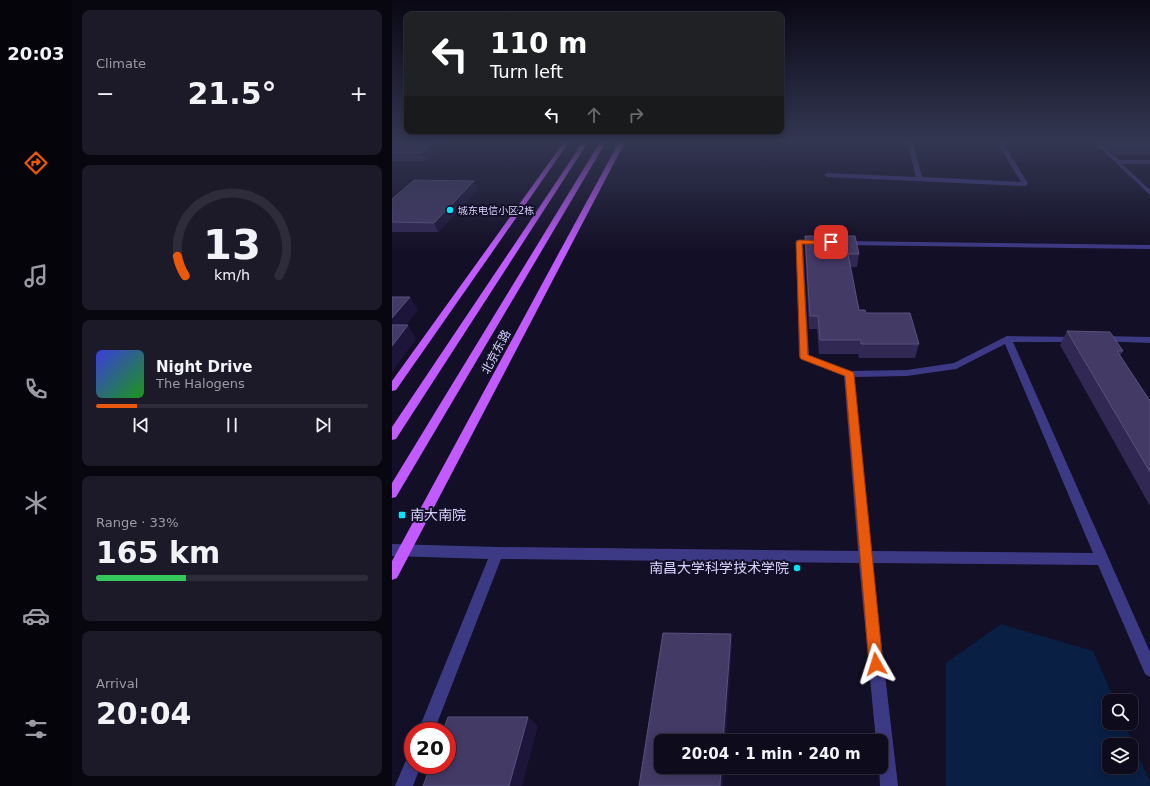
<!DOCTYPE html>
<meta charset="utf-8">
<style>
body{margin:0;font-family:"DejaVu Sans","Noto Sans SC",sans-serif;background:#1c1929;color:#f1f3f6;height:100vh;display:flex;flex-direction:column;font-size:15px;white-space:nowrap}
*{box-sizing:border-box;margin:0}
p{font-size:13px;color:#9b9ba3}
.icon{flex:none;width:22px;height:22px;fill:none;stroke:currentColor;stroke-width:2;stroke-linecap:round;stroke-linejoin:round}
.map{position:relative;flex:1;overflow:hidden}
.side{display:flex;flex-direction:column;gap:10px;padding:10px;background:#08060f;width:320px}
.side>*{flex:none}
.banner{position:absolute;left:12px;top:12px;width:380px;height:122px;border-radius:8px;box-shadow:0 2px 10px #0003,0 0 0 1px #2e2b3b;background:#202124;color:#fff;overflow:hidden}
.controls{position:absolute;left:710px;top:694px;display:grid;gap:8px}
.controls a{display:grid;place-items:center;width:36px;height:36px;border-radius:8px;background:#0e0b1c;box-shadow:0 2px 10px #0003,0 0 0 1px #2e2b3b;font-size:20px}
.speed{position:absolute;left:12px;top:722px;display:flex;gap:8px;font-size:20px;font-weight:700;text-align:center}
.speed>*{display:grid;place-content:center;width:52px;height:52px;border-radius:50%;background:#0e0b1c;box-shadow:0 2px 10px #0003,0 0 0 1px #2e2b3b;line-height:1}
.speed .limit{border:6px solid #d22;background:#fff;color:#111}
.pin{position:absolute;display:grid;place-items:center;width:34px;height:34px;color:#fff;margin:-17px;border-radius:8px;box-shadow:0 2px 6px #0006}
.me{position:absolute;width:44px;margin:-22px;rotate:354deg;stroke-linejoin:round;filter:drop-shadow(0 0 3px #0008)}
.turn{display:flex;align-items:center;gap:14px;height:84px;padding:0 20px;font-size:18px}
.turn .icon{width:52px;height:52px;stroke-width:2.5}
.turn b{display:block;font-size:28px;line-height:34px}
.lanes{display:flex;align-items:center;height:38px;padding:0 20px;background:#0003;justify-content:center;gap:20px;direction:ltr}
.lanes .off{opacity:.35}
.big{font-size:30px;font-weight:800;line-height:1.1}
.side .card{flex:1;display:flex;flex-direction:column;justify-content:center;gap:6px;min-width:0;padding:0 14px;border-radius:8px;background:#1c1929}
.side .dial{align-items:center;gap:0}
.dial svg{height:104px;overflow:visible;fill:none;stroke:#2e2b3b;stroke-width:7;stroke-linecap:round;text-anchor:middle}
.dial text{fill:#f1f3f6;stroke:none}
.song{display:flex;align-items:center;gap:12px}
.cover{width:48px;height:48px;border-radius:6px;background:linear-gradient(135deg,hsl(240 70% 55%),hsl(120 70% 35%))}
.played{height:4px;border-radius:2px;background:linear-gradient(90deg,#ea580c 15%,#2e2b3b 15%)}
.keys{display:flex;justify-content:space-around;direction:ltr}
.heat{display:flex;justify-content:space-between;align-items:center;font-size:22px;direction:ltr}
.charge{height:6px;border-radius:3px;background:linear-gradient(90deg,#34c759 33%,#2e2b3b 0)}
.trip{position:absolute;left:262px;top:734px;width:234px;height:40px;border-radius:8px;background:#0e0b1c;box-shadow:0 2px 10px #0003,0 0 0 1px #2e2b3b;font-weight:800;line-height:40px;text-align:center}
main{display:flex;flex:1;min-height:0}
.dock{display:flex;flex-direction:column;width:72px;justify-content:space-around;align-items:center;background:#06040b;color:#9b9ba3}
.dock .icon{width:28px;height:28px}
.dock .current{color:#ea580c}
.dock b{font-size:18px;color:#f1f3f6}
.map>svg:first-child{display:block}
.water{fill:#0a1f44;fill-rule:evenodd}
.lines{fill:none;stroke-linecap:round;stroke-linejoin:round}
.minor{fill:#3d3a85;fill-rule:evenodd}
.major{fill:#c25bff;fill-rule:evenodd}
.wall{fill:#312854}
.shaded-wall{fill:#1d163a}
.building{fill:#433a66;stroke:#5a527e}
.route{fill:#ea580c;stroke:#983908}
.poi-dot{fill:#00e5ff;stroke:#130f26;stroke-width:1.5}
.labels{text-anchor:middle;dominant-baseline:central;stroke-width:4;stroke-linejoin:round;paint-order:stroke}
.far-poi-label{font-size:10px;fill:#d9d4ff;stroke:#130f26;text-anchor:start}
.street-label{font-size:12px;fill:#d9d4ff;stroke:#130f26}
.near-poi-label{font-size:14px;fill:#d9d4ff;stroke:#130f26;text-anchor:start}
</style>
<main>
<nav class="dock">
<b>20:03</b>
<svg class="icon current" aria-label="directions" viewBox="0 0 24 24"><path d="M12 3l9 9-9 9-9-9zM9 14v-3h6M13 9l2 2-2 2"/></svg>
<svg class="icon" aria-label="music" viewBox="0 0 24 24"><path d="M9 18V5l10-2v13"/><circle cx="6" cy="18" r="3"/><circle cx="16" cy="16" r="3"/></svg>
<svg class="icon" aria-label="phone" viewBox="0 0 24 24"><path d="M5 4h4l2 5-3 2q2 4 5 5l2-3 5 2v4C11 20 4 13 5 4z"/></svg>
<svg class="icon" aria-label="climate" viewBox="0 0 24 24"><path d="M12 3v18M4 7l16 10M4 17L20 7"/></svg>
<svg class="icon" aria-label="car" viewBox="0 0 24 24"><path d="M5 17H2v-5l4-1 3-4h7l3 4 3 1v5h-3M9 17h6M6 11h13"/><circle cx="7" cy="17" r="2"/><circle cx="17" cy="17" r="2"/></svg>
<svg class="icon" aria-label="filters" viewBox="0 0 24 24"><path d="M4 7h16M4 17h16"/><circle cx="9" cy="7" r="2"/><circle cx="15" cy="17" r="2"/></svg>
</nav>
<section class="side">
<div class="card"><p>Climate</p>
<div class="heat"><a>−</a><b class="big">21.5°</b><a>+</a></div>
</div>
<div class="card dial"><svg viewBox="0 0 100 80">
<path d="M14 69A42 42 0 1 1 86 69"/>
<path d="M14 69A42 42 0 0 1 8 54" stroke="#ea580c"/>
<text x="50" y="56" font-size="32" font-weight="700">13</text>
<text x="50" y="72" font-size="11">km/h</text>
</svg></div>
<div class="card">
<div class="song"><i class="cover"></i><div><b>Night Drive</b><p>The Halogens</p></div></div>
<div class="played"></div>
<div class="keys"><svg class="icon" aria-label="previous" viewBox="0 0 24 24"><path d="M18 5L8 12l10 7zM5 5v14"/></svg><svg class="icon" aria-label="pause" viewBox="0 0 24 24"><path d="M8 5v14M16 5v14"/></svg><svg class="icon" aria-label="next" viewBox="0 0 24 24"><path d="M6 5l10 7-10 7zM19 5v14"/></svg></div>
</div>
<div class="card"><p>Range · 33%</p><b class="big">165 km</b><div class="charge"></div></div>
<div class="card"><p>Arrival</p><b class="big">20:04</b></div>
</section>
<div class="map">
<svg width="758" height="786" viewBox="0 0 758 786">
<rect width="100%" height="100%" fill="#130f26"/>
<!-- water -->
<path class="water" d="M 609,624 L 701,651 L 723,701 L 717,701 L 717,723 L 732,723 L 758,782 L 758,786 L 554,786 L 554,663 ZM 717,745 L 739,745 L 739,767 L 717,767 Z"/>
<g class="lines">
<!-- minor -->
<g class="minor">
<path d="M 515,142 L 521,142 L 530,177 L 629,182 L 605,142 L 611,142 L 636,184 L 633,186 L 435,177 L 432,175 L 435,173 L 524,177 Z"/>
<path d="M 702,142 L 707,142 L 727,160 L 758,160 L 758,164 L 730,164 L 758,190 L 758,195 Z"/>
<path d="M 404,240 L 426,240 L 430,242 L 426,244 L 411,244 L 417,355 L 458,371 L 515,370 L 562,363 L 615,336 L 686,337 L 687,339 L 683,342 L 621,342 L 758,652 L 758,677 L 753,674 L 706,565 L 480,563 L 506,786 L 488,786 L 487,767 L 489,767 L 489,741 L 484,741 L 467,563 L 109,559 L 42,731 L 26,731 L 96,559 L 0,556 L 0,544 L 105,547 L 466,551 L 452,376 L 409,359 L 407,357 ZM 613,344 L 701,553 L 479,551 L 462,377 L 515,376 L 564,369 Z"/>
<path d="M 449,241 L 758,245 L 758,249 L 452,245 L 448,243 Z"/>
<path d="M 709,336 L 758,337 L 758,343 L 706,341 L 705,339 Z"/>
<path d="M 21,756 L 21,765 L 29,765 L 21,786 L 3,786 L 15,758 Z"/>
</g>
<!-- major -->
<g class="major">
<path d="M 172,142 L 177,142 L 4,390 L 0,391 L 0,381 Z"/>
<path d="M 191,142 L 196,142 L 4,439 L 0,440 L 0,427 Z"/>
<path d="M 208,142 L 214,142 L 4,497 L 0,498 L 0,483 Z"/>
<path d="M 227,142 L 233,142 L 5,578 L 0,580 L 0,561 Z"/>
</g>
</g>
<!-- wall -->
<g class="wall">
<path d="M 0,142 L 55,142 L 32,161 L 0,161 Z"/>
<path d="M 709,142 L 758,142 L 758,155 L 724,155 Z"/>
<path d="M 82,181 L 86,190 L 46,232 L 0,232 L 0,199 Z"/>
<path d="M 413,236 L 467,254 L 465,267 L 458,267 L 467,310 L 474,313 L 527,344 L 523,358 L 467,358 L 466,354 L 427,354 L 425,329 L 417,329 L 413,249 Z"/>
<path d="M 675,331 L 731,351 L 728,356 L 758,401 L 758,506 L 668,345 Z"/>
</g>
<!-- shaded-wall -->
<g class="shaded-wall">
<path d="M 42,142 L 55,142 L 32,161 L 29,153 Z"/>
<path d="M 82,181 L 86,190 L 46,232 L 42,223 Z"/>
<path d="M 18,297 L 26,310 L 3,339 L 0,334 L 0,318 Z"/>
<path d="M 16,325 L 24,339 L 0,372 L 0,346 Z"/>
<path d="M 339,634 L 340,645 L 334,741 L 331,741 Z"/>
<path d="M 136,717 L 146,726 L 130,786 L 117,786 Z"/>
<path d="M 329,767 L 332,767 L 331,786 L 328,786 Z"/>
</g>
<!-- building -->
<g class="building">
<path d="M 0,142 L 42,142 L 29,153 L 0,153 Z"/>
<path d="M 722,142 L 758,142 L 758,146 L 728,146 Z"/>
<path d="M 22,180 L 82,181 L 42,223 L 0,222 L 0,199 Z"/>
<path d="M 413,236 L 463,236 L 467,254 L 456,254 L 467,310 L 473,310 L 474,313 L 518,313 L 527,344 L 469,344 L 469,340 L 428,340 L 426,316 L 418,316 Z"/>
<path d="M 0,297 L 18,297 L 0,318 Z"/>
<path d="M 0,325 L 16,325 L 0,346 Z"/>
<path d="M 675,331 L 718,332 L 731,351 L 725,351 L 758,401 L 758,472 Z"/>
<path d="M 271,633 L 339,634 L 331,741 L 269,741 L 269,767 L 329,767 L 328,786 L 247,786 Z"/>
<path d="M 56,717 L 136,717 L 117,786 L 31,786 L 39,765 L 55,765 L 55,731 L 51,731 Z"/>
</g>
<!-- sky -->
<linearGradient id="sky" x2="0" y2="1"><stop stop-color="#0a0815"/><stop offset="0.56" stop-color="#333752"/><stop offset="1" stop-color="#333752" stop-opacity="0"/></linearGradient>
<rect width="758" height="252" fill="url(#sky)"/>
<!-- route -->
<path class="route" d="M 407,240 L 439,241 L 442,242 L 439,244 L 410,244 L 416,355 L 461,372 L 462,374 L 491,664 L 489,669 L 484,671 L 479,669 L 477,664 L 453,376 L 409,359 L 408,357 L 404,242 Z"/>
<!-- markers -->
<g class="poi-dot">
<circle cx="58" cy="210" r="4"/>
<rect x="6" y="511" width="8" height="8" rx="2"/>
<circle cx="405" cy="568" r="4"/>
</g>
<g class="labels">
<!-- far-poi labels -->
<g class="far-poi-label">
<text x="66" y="210">城东电信小区2栋</text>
</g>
<!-- street labels -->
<g class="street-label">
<text transform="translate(104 352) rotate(-62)">北京东路</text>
</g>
<!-- near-poi labels -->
<g class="near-poi-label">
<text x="18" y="515">南大南院</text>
<text x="397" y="568" text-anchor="end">南昌大学科学技术学院</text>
</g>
</g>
</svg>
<div class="controls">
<a><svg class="icon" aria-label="search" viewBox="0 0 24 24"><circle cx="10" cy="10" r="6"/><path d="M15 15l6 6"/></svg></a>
<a><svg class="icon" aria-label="layers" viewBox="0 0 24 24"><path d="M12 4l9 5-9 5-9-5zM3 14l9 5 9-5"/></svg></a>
</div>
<div class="speed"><div class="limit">20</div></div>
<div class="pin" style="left:439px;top:242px;background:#d93025"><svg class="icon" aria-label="arrive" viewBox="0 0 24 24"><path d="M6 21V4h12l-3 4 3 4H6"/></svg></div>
<svg class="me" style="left:484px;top:664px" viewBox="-20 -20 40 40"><path d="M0-17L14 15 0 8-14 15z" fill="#ea580c" stroke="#fff" stroke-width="4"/></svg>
<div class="trip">20:04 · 1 min · 240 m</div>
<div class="banner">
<div class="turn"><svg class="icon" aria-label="left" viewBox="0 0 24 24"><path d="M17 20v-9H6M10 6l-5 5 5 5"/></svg><div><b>110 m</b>Turn left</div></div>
<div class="lanes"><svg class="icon" aria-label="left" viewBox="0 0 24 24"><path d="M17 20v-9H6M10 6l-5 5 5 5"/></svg><svg class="icon off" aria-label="ahead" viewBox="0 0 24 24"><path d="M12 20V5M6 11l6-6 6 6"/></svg><svg class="icon off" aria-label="right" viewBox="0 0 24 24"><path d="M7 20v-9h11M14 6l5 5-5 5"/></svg></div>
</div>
</div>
</main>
